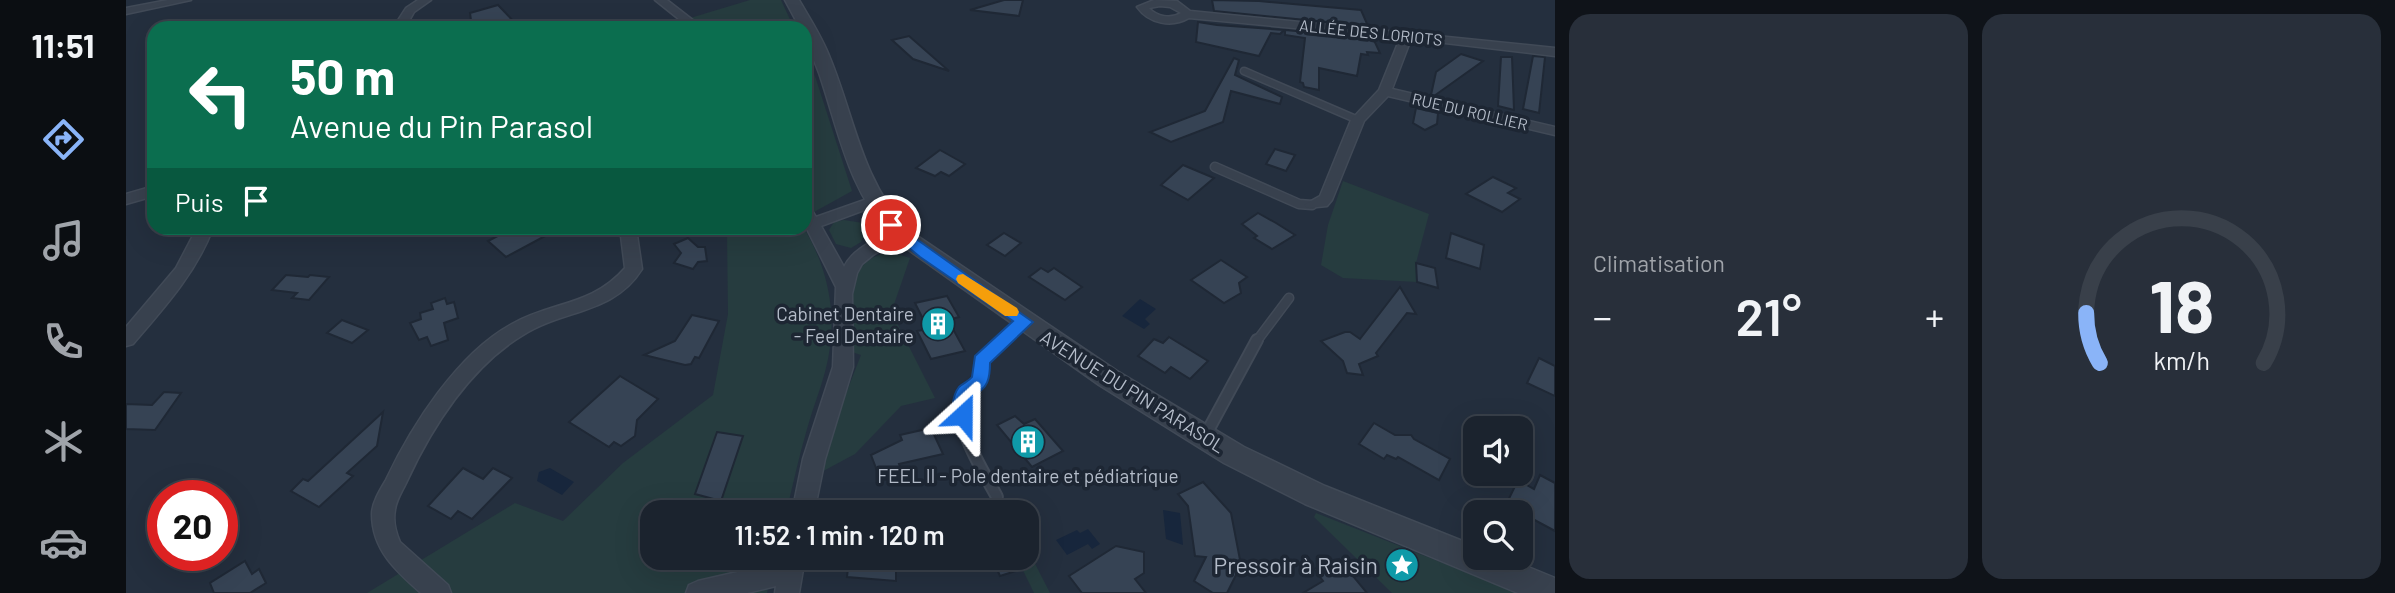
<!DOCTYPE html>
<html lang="fr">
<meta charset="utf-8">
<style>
body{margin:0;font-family:Barlow,sans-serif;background:#282f3a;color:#f1f3f6;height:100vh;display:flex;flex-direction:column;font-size:26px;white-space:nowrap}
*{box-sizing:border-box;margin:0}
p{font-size:23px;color:#a0a4aa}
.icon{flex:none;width:38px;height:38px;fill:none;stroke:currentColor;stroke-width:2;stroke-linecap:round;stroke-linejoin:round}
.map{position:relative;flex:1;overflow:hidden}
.side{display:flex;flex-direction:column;gap:14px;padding:14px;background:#0f1319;width:840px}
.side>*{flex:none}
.hud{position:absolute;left:21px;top:21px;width:665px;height:214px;border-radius:21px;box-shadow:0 7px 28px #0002,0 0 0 2px #39404a;background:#0b6e4f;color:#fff;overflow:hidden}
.controls{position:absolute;left:1337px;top:416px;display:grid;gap:14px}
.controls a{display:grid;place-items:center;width:70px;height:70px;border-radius:14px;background:#1b232e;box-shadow:0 7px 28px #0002,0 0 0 2px #39404a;font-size:35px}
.speed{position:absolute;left:21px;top:480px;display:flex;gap:14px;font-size:35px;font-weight:700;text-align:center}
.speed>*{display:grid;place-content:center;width:91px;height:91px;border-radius:50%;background:#1b232e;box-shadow:0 7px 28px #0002,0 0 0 2px #39404a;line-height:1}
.speed .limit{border:10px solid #d22;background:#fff;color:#111}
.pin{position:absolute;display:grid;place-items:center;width:60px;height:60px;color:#fff;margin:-30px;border:4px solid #fff;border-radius:50%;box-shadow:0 2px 7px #0007}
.me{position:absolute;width:77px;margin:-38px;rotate:24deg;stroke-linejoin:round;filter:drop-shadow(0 0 5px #0008)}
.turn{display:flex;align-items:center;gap:24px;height:147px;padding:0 28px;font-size:32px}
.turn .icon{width:91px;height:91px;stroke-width:2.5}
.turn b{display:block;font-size:49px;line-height:60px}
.then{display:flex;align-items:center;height:66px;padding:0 28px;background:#0003;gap:14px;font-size:26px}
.big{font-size:52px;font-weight:600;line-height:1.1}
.side .tile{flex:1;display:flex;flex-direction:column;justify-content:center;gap:10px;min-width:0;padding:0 24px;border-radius:21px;background:#282f3a}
.side .dial{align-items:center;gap:0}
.dial svg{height:182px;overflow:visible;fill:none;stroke:#39404a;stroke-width:7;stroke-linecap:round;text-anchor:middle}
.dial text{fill:#f1f3f6;stroke:none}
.heat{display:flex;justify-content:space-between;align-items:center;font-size:38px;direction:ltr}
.side .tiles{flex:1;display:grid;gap:14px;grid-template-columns:repeat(2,1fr)}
.trip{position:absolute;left:514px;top:500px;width:399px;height:70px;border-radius:21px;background:#1b232e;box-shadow:0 7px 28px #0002,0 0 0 2px #39404a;font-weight:600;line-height:70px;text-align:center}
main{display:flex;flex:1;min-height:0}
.tabs{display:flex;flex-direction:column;width:126px;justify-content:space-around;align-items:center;background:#0b0e12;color:#a0a4aa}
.tabs .icon{width:49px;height:49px}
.tabs .selected{color:#8ab4f8}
.tabs b{font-size:32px;color:#f1f3f6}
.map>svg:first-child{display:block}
.green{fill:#263c3f}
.water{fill:#17263c}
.building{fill:#364354;stroke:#1f2835;stroke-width:2}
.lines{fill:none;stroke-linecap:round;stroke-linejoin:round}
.service-far2-casing{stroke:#414a57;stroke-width:9}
.service-far1-casing{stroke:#414a57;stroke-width:11}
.service-casing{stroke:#414a57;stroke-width:14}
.minor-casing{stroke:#414a57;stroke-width:3}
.tertiary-casing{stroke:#414a57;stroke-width:3}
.service-far2{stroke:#38414e;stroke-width:6}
.service-far1{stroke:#38414e;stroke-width:8}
.service{stroke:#38414e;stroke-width:10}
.minor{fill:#38414e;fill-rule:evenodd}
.tertiary{fill:#38414e;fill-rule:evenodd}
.route{fill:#1a73e8;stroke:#114b97;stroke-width:2}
.slow{fill:#f59e0b}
.labels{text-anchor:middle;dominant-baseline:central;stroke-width:7;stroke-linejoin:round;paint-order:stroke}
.far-street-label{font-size:16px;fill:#b4bcc9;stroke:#1d2633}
.poi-label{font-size:19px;fill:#b4bcc9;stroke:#1d2633;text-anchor:end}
.street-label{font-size:19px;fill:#b4bcc9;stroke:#1d2633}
.near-poi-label{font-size:23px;fill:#b4bcc9;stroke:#1d2633;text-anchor:end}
</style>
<main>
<nav class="tabs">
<b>11:51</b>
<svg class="icon selected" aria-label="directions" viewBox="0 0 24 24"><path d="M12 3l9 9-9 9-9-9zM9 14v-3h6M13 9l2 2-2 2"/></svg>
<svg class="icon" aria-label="music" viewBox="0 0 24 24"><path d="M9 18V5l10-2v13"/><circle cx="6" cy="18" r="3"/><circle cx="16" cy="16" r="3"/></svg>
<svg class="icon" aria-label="phone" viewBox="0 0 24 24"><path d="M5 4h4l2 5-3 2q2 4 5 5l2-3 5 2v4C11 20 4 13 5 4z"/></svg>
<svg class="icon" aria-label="climate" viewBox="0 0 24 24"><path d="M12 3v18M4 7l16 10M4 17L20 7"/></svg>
<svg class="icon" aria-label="car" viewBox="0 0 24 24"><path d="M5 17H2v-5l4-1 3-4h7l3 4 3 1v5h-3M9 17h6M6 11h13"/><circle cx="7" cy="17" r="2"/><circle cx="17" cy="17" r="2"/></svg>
</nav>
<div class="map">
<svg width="1429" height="593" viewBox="0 0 1429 593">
<rect width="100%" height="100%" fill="#242f3e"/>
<!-- green -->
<g class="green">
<path d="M 624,0 L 655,0 L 668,28 L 531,28 Z"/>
<path d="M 679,52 L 690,79 L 726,191 L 679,217 Z"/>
<path d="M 1217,181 L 1303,214 L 1290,263 L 1291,282 L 1217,278 L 1195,265 L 1202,225 Z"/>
<path d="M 718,220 L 737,223 L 740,230 L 735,242 L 725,248 L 710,244 L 703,230 L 708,222 Z"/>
<path d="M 599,228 L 678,228 C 704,272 713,321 699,372 C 694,391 686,410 681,429 C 673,456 667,485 660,513 L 527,513 L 527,558 L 649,558 L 641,593 L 241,593 L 389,503 L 437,521 L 497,463 L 587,395 L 602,314 L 601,234 Z"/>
<path d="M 765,252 L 784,258 L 764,316 L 767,315 L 809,398 L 775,406 L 729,454 L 688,476 L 735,355 L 726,352 C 725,314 714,259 765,252 Z"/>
<path d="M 1190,513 L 1393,593 L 1266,593 L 1188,517 Z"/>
<path d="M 901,548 L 924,593 L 908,593 L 891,558 L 901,558 Z"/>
</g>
<!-- water -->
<g class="water">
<path d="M 1014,299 L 1030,309 L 1019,319 L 1024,324 L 1018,329 L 996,316 Z"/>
<path d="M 424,468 L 448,482 L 436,495 L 411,481 L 413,472 Z"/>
<path d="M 1037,510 L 1054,513 L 1057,545 L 1040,539 Z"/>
<path d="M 962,529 L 974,544 L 966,549 L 962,544 L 941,555 L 930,540 L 951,530 L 954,533 Z"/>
</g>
<!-- building -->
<g class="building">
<path d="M 878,0 L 897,0 L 893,16 L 844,10 Z"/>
<path d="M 1086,0 L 1133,1 L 1235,10 L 1242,26 L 1088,11 Z"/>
<path d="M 372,5 L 394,28 L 346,28 L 344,13 Z"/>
<path d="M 1072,22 L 1091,25 L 1158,30 L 1154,34 L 1145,33 L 1133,56 L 1070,42 Z"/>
<path d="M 1159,30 L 1247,38 L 1254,53 L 1241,52 L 1242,55 L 1235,54 L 1231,76 L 1193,68 L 1193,90 L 1178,87 L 1177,83 L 1174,82 L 1179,38 L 1159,35 Z"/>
<path d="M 783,36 L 823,71 L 787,59 L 766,40 Z"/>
<path d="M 1335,54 L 1357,61 L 1308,96 L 1305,95 L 1310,72 Z"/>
<path d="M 1407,56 L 1419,57 L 1413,113 L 1397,109 Z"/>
<path d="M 1375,57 L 1386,57 L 1388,110 L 1372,106 Z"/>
<path d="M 1108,58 L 1113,60 L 1109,75 L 1156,97 L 1154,104 L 1105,91 L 1097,122 L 1045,142 L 1024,132 L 1079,111 Z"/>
<path d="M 1290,108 L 1312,113 L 1311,124 L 1299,130 L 1287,123 Z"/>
<path d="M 1149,149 L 1169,155 L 1160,171 L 1140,164 Z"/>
<path d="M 814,150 L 839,164 L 823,176 L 815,172 L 809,176 L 790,168 Z"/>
<path d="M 1057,165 L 1088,178 L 1062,200 L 1035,185 Z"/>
<path d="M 1367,177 L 1390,188 L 1382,193 L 1394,199 L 1376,212 L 1340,194 Z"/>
<path d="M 1132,213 L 1150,223 L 1169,235 L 1146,249 L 1128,238 L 1131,236 L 1116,224 Z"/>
<path d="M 387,228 L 434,228 L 380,257 L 362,241 Z"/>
<path d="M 878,233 L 895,243 L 879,256 L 861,245 Z"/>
<path d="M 1325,233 L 1358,245 L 1354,269 L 1320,258 Z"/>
<path d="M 562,238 L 572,247 L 579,247 L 581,261 L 572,262 L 567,269 L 548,263 L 555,253 L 548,244 Z"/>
<path d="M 1095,260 L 1121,277 L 1113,283 L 1115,293 L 1098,303 L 1065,280 Z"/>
<path d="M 1290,263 L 1309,268 L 1312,288 L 1291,282 Z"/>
<path d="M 915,268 L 922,272 L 928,268 L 956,287 L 939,300 L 903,277 Z"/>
<path d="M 160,275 L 182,277 L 184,275 L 203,277 L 183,300 L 166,298 L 171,293 L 146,290 Z"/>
<path d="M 1274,287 L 1290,314 L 1281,313 L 1250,353 L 1252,356 L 1233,364 L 1237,375 L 1221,373 L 1217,361 L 1195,341 L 1219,332 L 1224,332 L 1234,339 Z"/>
<path d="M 821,296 L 833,317 L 822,320 L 839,351 L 805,359 L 791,331 L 802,329 L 789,303 Z"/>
<path d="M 319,298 L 321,304 L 328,302 L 332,318 L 318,323 L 322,340 L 305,346 L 301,337 L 293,340 L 284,323 L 295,319 L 294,313 L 307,309 L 305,303 Z"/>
<path d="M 566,315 L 593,321 L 573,358 L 569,357 L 565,364 L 559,365 L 518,355 L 549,341 Z"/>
<path d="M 216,320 L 242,330 L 226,343 L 201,333 Z"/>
<path d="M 1043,337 L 1082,361 L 1064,379 L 1045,367 L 1039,373 L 1012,356 L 1028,339 L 1037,343 Z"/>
<path d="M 1413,358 L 1429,366 L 1429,396 L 1401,383 Z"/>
<path d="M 494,376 L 532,399 L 511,420 L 509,436 L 495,446 L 488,442 L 483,447 L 443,422 Z"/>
<path d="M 38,392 L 55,393 L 29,430 L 0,429 L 0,404 L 26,405 Z"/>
<path d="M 257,412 L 251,446 L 221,473 L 227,476 L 193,507 L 165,491 L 177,479 L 182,481 Z"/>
<path d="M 889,416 L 898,424 L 909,419 L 937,451 L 906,467 L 871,425 Z"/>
<path d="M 1248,423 L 1269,435 L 1285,435 L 1288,439 L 1324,459 L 1313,480 L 1272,457 L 1270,459 L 1261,455 L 1258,459 L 1233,444 Z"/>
<path d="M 805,428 L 817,454 L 773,464 L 777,475 L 755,481 L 745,455 L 776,440 L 774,435 Z"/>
<path d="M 591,432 L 617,436 L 595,501 L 569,494 Z"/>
<path d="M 337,468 L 357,479 L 367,468 L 386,478 L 346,519 L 332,511 L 325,519 L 302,506 Z"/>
<path d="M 1414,475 L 1429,483 L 1429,531 L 1405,518 L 1404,522 L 1395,517 L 1395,513 L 1376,513 L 1392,480 L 1408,489 Z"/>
<path d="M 1077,482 L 1105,513 L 1115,565 L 1101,593 L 1087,593 L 1068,581 L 1080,557 L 1069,556 L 1062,506 L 1052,494 Z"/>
<path d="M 990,546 L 1018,552 L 1018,573 L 1009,579 L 1020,593 L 956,593 L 943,576 Z"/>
<path d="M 723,558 L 759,558 L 759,563 L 770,565 L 770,581 L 721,577 Z"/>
<path d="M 866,558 L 890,558 L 896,569 L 874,576 Z"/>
<path d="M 1213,559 L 1241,593 L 1177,593 L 1197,581 L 1188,569 Z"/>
<path d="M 119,561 L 126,574 L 133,569 L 140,583 L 124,593 L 88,593 L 84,583 Z"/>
</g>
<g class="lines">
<!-- service-far2 casing -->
<g class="service-far2-casing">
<path id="service-far2" d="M 1118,71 L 1232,120"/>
</g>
<!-- service-far1 casing -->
<g class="service-far1-casing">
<g id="service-far1">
<path d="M 1089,167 L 1173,204 L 1186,205"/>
<path d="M 874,342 L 899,322"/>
<path d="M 1130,342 L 1163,298"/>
</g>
</g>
<!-- service casing -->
<g class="service-casing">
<g id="service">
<path d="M 1079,436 L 1131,340"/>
<path d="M 871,497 C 858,472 823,421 839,392 C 842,388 848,386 852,382 L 855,361 L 876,340"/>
</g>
</g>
<!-- minor casing -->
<g class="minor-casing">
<g id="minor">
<path d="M 42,0 L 65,0 L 0,14 L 0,8 Z"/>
<path d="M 292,0 L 305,0 L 288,12 L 279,28 L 267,28 L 280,8 Z"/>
<path d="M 529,0 L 541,0 L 577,28 L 564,28 Z"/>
<path d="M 1028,0 L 1051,1 L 1064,11 L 1429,48 L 1429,56 L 1285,39 L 1266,89 L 1429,127 L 1429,135 L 1262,96 L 1238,121 L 1206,200 L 1201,206 L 1181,208 L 1178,205 L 1194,196 L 1225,120 L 1253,90 L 1274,38 L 1063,18 C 1046,28 1023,24 1011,7 ZM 1034,6 L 1044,7 L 1055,13 C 1045,19 1031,17 1023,8 Z"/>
<path d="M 28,186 L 28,196 L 0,204 L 0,194 Z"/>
<path d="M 747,197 L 755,202 L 752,205 L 695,226 L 718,267 C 728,247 750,240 768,230 L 774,229 L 782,234 L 747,255 L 736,264 L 731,273 L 726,294 L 727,367 L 699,459 L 688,513 L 666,513 L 677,459 L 707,367 L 710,287 L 679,225 L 679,207 L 685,209 L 690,217 Z"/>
<path d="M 71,228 L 87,228 C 70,273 38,308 7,344 L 0,346 L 0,327 L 50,268 Z"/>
<path d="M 494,228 L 510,228 L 516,269 C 488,314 438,309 397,335 C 345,366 306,427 281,481 C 277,490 270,500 269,510 C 267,520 270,533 274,542 L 322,585 L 325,593 L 295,593 C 270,571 246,550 246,514 C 246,503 254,490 260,480 C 286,425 332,353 386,324 C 427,301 466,306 499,268 Z"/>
<path d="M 655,558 L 679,558 L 673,593 L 649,593 L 650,586 L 621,593 L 560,593 L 563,585 L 572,581 L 655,562 Z"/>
</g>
</g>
<!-- tertiary casing -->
<g class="tertiary-casing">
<path id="tertiary" d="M 659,0 L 673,0 C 684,19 696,37 704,58 C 729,119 735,178 781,229 L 991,371 L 1118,447 L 1199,486 L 1349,546 L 1349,558 L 1380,558 L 1429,578 L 1429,593 L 1392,593 L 1179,504 L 1098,463 L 973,385 L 767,239 C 723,189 715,140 695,79 C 690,62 679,45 679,28 L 674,28 Z"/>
</g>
<!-- service-far2 -->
<use href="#service-far2" class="service-far2"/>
<!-- service-far1 -->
<use href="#service-far1" class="service-far1"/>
<!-- service -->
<use href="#service" class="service"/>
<!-- minor -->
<use href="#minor" class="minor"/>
<!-- tertiary -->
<use href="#tertiary" class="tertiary"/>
</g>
<!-- route -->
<path class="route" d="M 765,221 L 907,322 L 864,363 C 864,378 862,389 847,395 L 843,421 L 837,423 L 830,421 C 825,411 826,396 833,387 C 837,383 842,382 846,377 L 849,356 L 887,321 L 794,257 L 760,229 L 758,225 Z"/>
<!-- slow -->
<path class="slow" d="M 837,274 L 891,308 L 893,312 L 891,316 L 879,316 L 832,283 L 830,279 L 832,275 Z"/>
<!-- icons -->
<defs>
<g id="building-disc" transform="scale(1.75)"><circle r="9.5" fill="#0f9aa8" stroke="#1d2633"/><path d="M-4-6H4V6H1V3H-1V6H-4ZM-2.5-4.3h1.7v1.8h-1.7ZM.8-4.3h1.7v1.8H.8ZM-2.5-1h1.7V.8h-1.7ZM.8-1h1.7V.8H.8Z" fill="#fff"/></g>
<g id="sight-disc" transform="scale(1.75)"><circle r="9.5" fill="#0f9aa8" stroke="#1d2633"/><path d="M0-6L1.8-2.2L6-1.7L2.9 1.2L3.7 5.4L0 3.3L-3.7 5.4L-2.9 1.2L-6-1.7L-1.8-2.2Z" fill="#fff"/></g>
</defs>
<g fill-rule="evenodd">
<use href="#building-disc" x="812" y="324"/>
<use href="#building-disc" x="902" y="442"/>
<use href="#sight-disc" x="1276" y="565"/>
</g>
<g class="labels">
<!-- far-street labels -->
<g class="far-street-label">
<text transform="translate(1245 32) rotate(6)">ALLÉE DES LORIOTS</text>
<text transform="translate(1344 111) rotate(13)">RUE DU ROLLIER</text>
</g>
<!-- poi labels -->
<g class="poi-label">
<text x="788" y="313">Cabinet Dentaire<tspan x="788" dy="22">- Feel Dentaire</tspan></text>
<text x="902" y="475" text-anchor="middle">FEEL II - Pole dentaire et pédiatrique</text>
</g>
<!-- street labels -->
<g class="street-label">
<text transform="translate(1007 391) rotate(32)">AVENUE DU PIN PARASOL</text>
</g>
<!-- near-poi labels -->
<g class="near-poi-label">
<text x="1252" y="565">Pressoir à Raisin</text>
</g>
</g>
</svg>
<div class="controls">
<a><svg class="icon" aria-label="sound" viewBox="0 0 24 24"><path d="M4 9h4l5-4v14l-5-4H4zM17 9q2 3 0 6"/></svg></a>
<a><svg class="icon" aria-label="search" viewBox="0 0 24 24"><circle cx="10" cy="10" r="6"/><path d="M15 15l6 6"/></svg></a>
</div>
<div class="speed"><div class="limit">20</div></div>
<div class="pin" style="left:765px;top:225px;background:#d93025"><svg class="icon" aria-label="arrive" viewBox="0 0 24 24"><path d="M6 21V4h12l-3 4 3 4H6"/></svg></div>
<svg class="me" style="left:837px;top:415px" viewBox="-20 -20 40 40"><path d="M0-17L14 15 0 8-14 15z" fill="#1a73e8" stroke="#fff" stroke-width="4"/></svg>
<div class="trip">11:52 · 1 min · 120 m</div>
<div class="hud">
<div class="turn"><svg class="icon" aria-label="left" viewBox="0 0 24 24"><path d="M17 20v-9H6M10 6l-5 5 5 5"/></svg><div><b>50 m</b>Avenue du Pin Parasol</div></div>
<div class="then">Puis<svg class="icon" aria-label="arrive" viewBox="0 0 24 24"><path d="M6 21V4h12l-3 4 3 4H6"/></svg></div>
</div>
</div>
<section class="side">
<div class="tiles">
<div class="tile"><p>Climatisation</p>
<div class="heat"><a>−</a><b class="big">21°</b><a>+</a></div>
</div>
<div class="tile dial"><svg viewBox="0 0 100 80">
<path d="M14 69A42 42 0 1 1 86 69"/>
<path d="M14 69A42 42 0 0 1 8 47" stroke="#8ab4f8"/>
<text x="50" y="56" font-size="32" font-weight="700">18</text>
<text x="50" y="72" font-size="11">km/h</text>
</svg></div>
</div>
</section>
</main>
